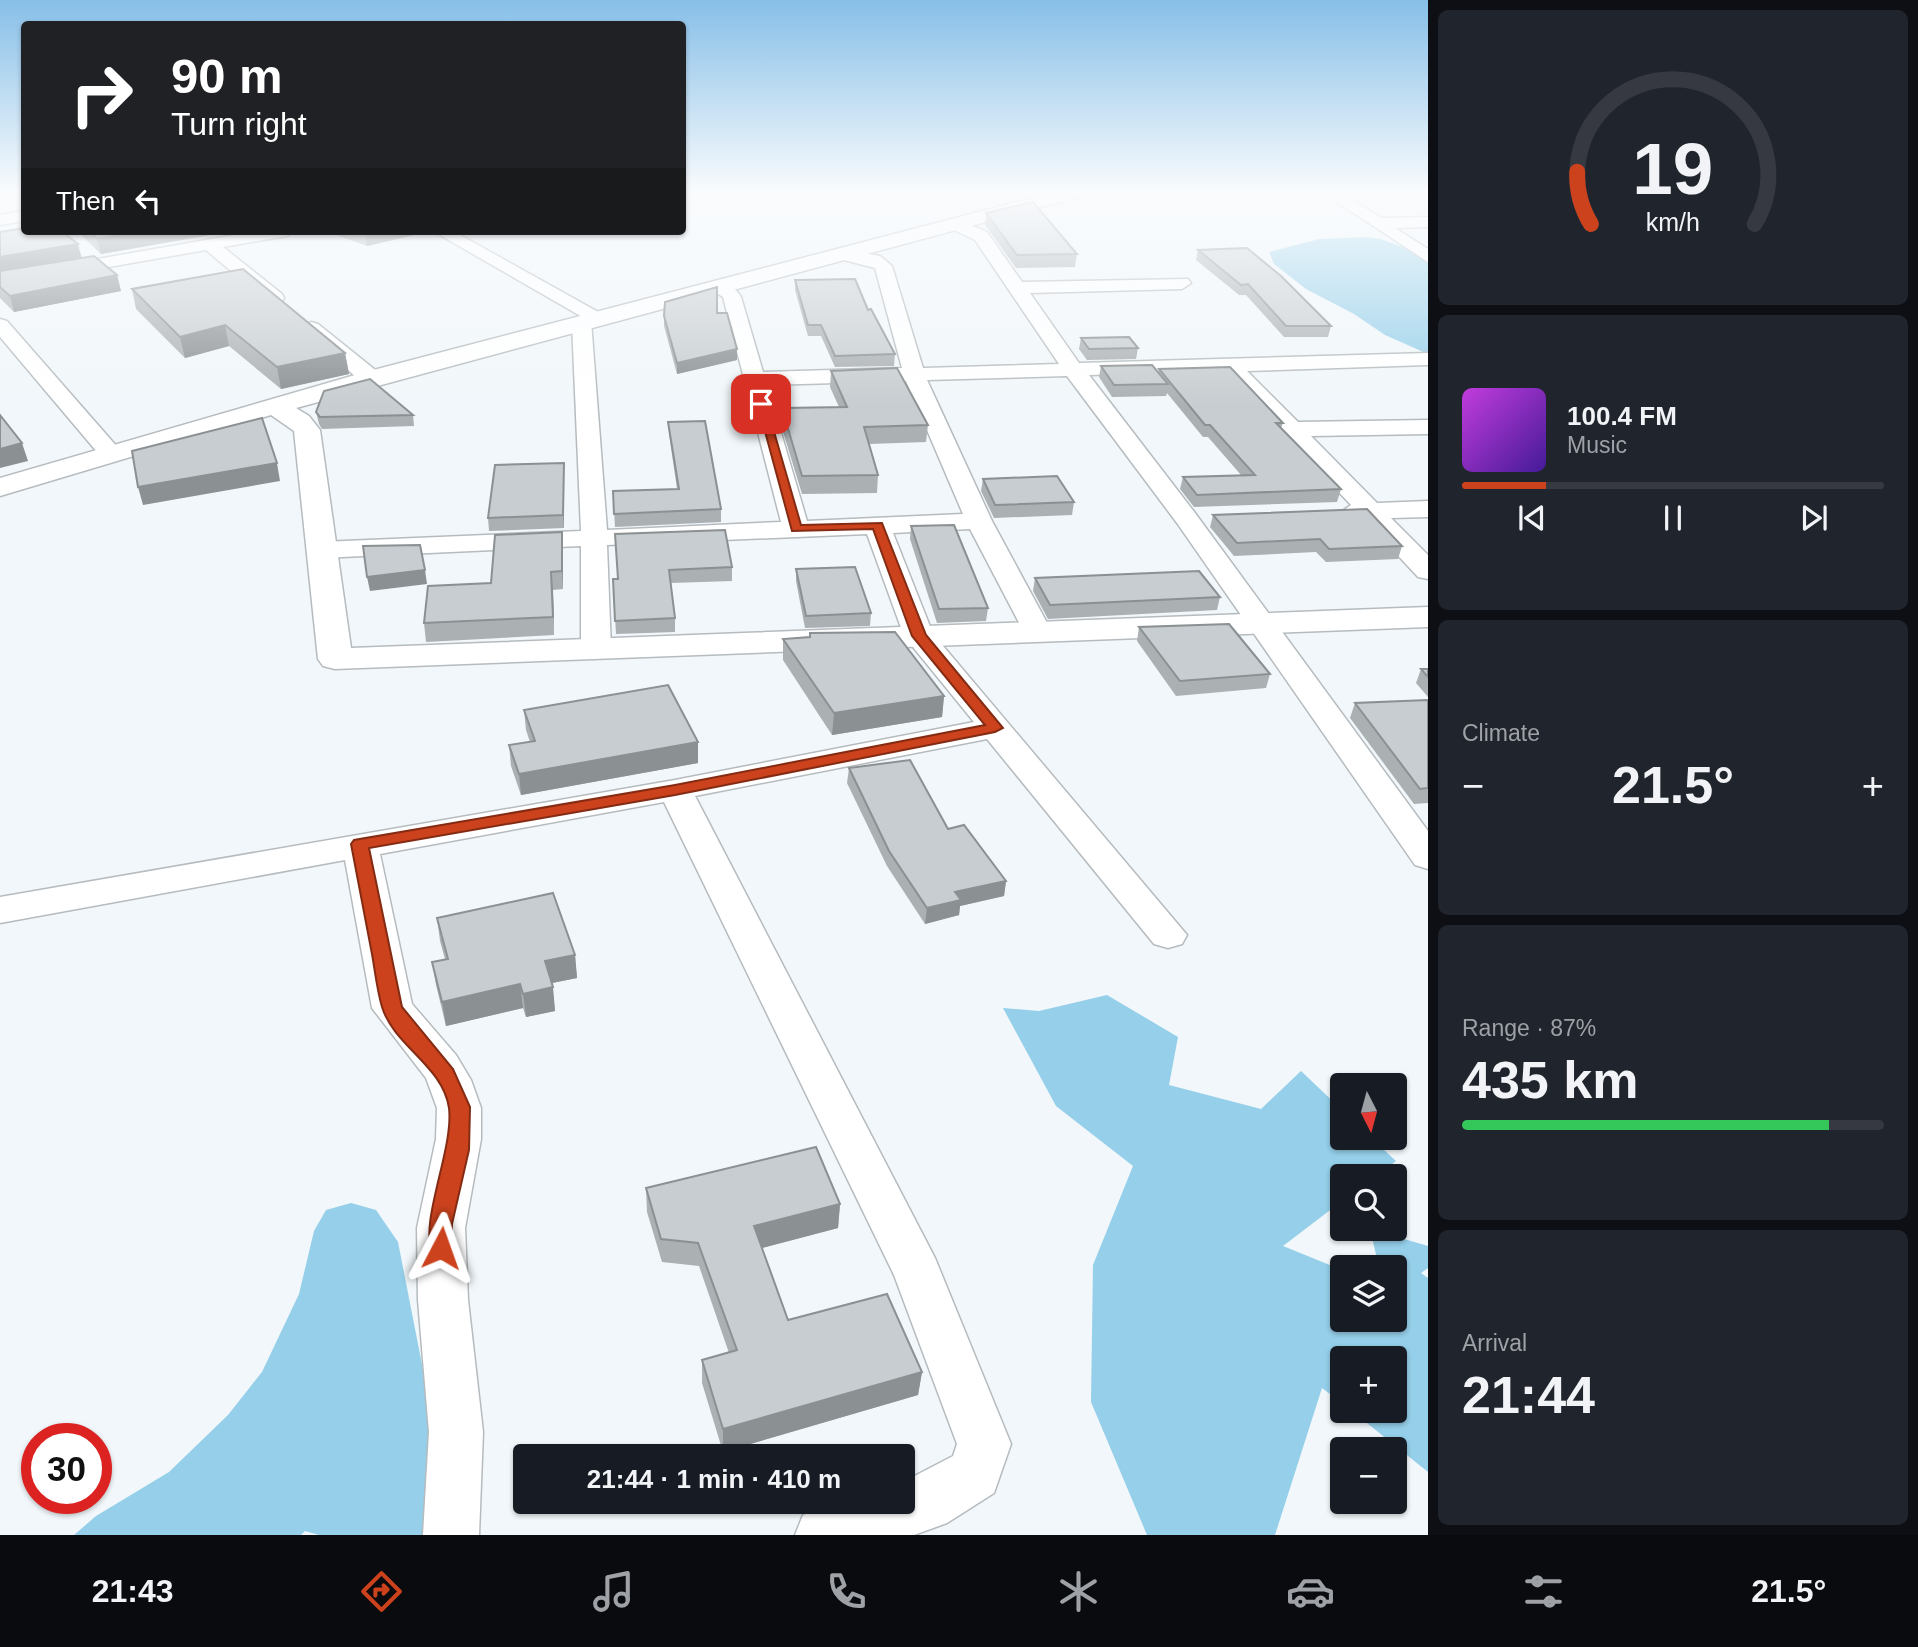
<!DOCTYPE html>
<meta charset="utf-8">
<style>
body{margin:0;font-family:Arial,sans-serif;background:#20242c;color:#f1f3f6;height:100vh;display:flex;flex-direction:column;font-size:26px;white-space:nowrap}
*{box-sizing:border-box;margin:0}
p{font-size:23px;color:#9ea1a6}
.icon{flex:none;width:38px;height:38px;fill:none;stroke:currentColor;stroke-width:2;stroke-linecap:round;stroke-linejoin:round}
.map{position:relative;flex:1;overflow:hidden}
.panel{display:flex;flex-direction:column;gap:10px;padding:10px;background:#0d0f14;width:490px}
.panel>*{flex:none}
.top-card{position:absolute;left:21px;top:21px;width:665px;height:214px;border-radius:7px;box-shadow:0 2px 5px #0004;background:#202124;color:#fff;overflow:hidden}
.needle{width:46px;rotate:174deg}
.controls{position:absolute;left:1330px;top:1073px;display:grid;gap:14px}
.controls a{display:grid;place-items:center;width:77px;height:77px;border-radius:7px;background:#171b24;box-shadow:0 2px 5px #0004;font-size:35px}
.speed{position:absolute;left:21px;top:1423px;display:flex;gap:14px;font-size:35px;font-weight:700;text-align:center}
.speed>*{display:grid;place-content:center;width:91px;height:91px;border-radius:50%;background:#171b24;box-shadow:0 2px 5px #0004;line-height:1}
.speed .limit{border:10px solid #d22;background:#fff;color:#111}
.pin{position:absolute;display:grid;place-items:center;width:60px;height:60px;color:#fff;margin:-30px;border-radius:14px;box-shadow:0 4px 10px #0006}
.me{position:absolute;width:77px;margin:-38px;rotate:4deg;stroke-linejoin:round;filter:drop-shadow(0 0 5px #0008)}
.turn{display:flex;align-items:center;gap:24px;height:147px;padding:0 35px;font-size:32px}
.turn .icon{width:91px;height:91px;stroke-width:2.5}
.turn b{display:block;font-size:49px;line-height:60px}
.then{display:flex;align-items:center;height:66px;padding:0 35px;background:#0003;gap:14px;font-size:26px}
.big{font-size:52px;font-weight:600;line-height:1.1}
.panel .tile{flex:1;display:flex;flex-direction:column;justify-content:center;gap:10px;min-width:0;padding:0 24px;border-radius:10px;background:#20242c}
.panel .dial{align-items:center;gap:0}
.dial svg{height:182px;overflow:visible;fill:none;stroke:#363941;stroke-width:7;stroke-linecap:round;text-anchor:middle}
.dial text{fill:#f1f3f6;stroke:none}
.song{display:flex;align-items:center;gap:21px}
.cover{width:84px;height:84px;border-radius:10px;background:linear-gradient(135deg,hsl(290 70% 55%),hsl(260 70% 35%))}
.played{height:7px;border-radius:4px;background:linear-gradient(90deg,#cb421d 20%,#363941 20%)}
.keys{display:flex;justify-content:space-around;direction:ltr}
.heat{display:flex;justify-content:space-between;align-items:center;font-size:38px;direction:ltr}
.charge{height:10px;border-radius:5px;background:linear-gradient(90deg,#34c759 87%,#363941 0)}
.trip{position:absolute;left:513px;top:1444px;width:402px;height:70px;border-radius:7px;background:#171b24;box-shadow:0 2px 5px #0004;font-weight:600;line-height:70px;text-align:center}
.menu{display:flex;height:112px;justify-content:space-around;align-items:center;background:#090b0e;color:#9ea1a6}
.menu .icon{width:49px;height:49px}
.menu .current{color:#cb421d}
.menu b{font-size:32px;color:#f1f3f6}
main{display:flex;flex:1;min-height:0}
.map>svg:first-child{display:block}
.water{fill:#95cfe9}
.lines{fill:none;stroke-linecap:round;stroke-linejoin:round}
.street-casing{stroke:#b5bbbe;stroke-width:3}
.secondary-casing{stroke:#b5bbbe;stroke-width:3}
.street{fill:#fff;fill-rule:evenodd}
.secondary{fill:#fff;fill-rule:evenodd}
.wall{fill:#abb0b3}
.shaded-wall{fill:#8b9092}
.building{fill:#c7cdd0;stroke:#8b9092;stroke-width:2}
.route{fill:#cb421d;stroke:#842b13;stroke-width:2}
</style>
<main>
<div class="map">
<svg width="1428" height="1535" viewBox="0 0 1428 1535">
<rect width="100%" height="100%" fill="#f1f7fa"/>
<!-- water -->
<g class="water">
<path d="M 1366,237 L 1381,239 L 1428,257 L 1428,354 L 1385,335 L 1354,314 L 1306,289 L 1274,264 L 1269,252 L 1319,239 Z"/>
<path d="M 1107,995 L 1178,1037 L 1169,1085 L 1261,1109 L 1301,1071 L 1342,1110 L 1342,1138 L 1371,1138 L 1396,1161 L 1376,1176 L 1342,1176 L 1342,1201 L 1283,1246 L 1342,1270 L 1342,1320 L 1395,1320 L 1395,1267 L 1379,1267 L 1370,1229 L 1428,1246 L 1428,1268 L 1421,1273 L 1428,1278 L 1428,1472 L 1352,1411 L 1395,1410 L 1395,1358 L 1342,1358 L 1342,1403 L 1322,1388 L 1275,1535 L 1147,1535 L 1091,1402 L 1093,1265 L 1133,1166 L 1056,1106 L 1003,1008 L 1039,1011 Z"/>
<path d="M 351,1203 L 376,1210 L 398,1242 L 437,1441 L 443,1535 L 319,1535 L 305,1531 L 301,1535 L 74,1535 L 96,1516 L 169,1472 L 228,1415 L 262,1372 L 299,1294 L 314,1231 L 326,1210 Z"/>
</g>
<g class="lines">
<!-- street casing -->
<g class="street-casing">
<g id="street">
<path d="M 1322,192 L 1340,192 L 1381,218 L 1428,217 L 1428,227 L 1395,228 L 1428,249 L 1428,262 Z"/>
<path d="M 24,211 L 24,221 L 0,225 L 0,215 Z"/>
<path d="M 956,219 L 987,232 L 1022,282 L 1188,279 L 1191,283 L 1182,289 L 1030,293 L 1079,363 L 1428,353 L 1428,365 L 1247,371 L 1298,422 L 1428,420 L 1428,434 L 1311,436 L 1377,503 L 1428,501 L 1428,517 L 1391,518 L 1428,555 L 1428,579 L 1418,577 L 1364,519 L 1345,517 L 1341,512 L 1351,505 L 1224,371 L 1089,375 L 1195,513 L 1428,831 L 1428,869 L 1415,865 L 1177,523 L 1067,376 L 927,380 L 992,521 L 1052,632 L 1047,638 L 1037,641 L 1027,638 L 970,529 L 893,533 L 933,634 L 1187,935 L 1182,944 L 1168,948 L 1154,944 L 987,739 L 695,796 L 935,1258 L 1011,1444 L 994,1493 L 947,1523 L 914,1535 L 795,1535 L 803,1515 C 841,1499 863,1502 903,1502 L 903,1482 L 953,1456 L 957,1444 L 894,1275 L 664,802 L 380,854 L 412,1004 L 456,1055 L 471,1080 L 481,1108 L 481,1139 L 465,1228 L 468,1300 L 483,1432 L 479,1535 L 423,1535 L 429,1432 L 418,1300 L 417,1228 L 436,1139 L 437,1108 L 426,1078 L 372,1008 L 345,860 L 0,923 L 0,897 L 675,780 L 974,722 L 904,636 L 867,534 L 607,545 L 611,649 L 606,655 L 596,658 L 586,655 L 581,649 L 581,546 L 321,558 L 312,556 L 308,550 L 312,544 L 321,542 L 581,531 L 572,323 L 575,319 L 584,318 L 433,231 L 453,231 L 609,318 L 599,324 L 591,321 L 607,530 L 781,522 L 723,297 L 707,287 L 709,283 C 723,280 735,286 741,297 L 763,372 L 902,368 L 875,268 L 836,258 L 833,254 L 836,250 L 842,249 L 880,256 L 892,266 L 923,368 L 1059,364 L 975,240 L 950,228 L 950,220 ZM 906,381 L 963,514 L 807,521 L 767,385 Z"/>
<path d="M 258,231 L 295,231 L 287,236 L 223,247 L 282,294 L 284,298 L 282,302 L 268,302 L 206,250 L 0,286 L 0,276 Z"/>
<path d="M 0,319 L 7,321 L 119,449 L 123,454 L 119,459 L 103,459 L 0,337 Z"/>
<path d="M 311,322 L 318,324 L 379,373 L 382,378 L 379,383 L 363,383 L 304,332 L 301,328 Z"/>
</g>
</g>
<!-- secondary casing -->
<g class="secondary-casing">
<path id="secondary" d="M 1055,192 L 1085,192 L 1082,196 L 296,408 L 309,416 L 320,430 L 351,648 L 1428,607 L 1428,627 L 335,669 L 323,666 L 318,659 L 294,431 L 271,415 L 0,496 L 0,478 L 362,373 Z"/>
</g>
<!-- street -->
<use href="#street" class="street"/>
<!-- secondary -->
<use href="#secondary" class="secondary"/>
</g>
<!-- wall -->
<g class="wall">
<path d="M 986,213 L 1077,254 L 1075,267 L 1016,268 L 985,225 Z"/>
<path d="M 77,231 L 233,231 L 101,254 Z"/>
<path d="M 325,231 L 431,231 L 367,246 Z"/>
<path d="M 0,232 L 82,258 L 117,275 L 121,291 L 14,312 L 0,298 Z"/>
<path d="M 1198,250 L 1331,326 L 1328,337 L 1284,337 L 1246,295 L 1239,295 L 1196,260 Z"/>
<path d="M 795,280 L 868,310 L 895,354 L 894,366 L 835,367 L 821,336 L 808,336 L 795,290 Z"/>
<path d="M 132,289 L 345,353 L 349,374 L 281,389 L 229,346 L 185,358 L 136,309 Z"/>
<path d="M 717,313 L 737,360 L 677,374 L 664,326 L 664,316 Z"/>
<path d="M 1081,338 L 1138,348 L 1136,359 L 1087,360 L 1079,349 Z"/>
<path d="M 1101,366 L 1158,372 L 1159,369 L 1283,423 L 1281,428 L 1341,489 L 1337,502 L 1194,507 L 1180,489 L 1183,477 L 1241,475 L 1208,437 L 1203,437 L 1167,393 L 1166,396 L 1112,397 L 1099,377 Z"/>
<path d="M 831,371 L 928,425 L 926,442 L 869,444 L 878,475 L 877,493 L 802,494 L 781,425 L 782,408 L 839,407 L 830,387 Z"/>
<path d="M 316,412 L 413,415 L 414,426 L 322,429 L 319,424 Z"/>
<path d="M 668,422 L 721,509 L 721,522 L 615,527 L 613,491 L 677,489 L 669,434 Z"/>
<path d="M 564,463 L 564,528 L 489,531 L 488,518 Z"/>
<path d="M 983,479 L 1074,502 L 1072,515 L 994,518 L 981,491 Z"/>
<path d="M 1213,515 L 1402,546 L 1398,559 L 1326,562 L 1316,552 L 1234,556 L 1210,527 Z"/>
<path d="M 911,526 L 988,608 L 986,621 L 937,623 L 910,539 Z"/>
<path d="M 615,534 L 732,567 L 732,581 L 671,583 L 675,618 L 675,632 L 616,634 L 613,579 L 618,579 Z"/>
<path d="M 563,549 L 563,589 L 553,590 L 554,635 L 426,642 L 424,623 L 491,583 Z"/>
<path d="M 796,569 L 871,613 L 870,626 L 805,628 L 796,581 Z"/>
<path d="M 1035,578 L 1220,597 L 1217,610 L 1048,619 L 1033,591 Z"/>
<path d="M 1139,627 L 1270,674 L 1266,688 L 1176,696 L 1137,641 Z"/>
<path d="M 810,633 L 944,696 L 942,717 L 832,735 L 783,660 L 783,639 L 810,637 Z"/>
<path d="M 1421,669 L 1428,669 L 1428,697 L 1416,683 Z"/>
<path d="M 1428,700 L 1428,803 L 1414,804 L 1350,718 L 1355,703 Z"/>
<path d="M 524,710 L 698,763 L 521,795 L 511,766 L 509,745 L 530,742 L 526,730 Z"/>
<path d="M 849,768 L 948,829 L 1006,881 L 1004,896 L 960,906 L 959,915 L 925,924 L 887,866 L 847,783 Z"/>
<path d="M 437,918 L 575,955 L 577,978 L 552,983 L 555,1011 L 526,1017 L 523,1008 L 446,1026 L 436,985 L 432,962 L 445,959 L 440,941 Z"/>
<path d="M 646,1188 L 840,1204 L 838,1228 L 762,1248 L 788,1320 L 922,1372 L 918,1395 L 723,1452 L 702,1383 L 702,1360 L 729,1353 L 699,1266 L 662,1262 L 647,1212 Z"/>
</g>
<!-- shaded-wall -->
<g class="shaded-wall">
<path d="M 142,231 L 233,231 L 101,254 L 97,239 Z"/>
<path d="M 365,231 L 431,231 L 367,246 Z"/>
<path d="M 78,244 L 82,259 L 0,273 L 0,257 Z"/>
<path d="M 117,275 L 121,291 L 14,312 L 10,296 Z"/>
<path d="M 225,325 L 229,346 L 185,358 L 180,337 Z"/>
<path d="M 737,349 L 737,360 L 677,374 L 677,363 Z"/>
<path d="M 345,353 L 349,374 L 281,389 L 277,367 Z"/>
<path d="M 22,443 L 28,461 L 0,468 L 0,449 Z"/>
<path d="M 277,463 L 280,481 L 143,505 L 138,487 Z"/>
<path d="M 564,463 L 564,528 L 563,515 Z"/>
<path d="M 562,532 L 563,549 L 563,589 L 562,571 Z"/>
<path d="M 425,570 L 427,584 L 370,591 L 367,577 Z"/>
<path d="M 551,572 L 553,590 L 554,635 L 553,617 Z"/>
<path d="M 944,696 L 942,717 L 832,735 L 834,713 Z"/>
<path d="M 698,742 L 698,763 L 521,795 L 519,774 Z"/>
<path d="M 1006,881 L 1004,896 L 960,906 L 959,915 L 925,924 L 927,908 L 955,892 Z"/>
<path d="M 575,955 L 577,978 L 547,984 L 545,961 Z"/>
<path d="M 520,984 L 523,1008 L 446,1026 L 442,1002 Z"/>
<path d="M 553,987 L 555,1011 L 526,1017 L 523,994 Z"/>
<path d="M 840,1204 L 838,1228 L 754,1250 L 754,1226 Z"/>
<path d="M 922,1372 L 918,1395 L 723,1452 L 723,1429 Z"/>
</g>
<!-- building -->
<g class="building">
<path d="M 1033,202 L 1077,254 L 1017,255 L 986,213 Z"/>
<path d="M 24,228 L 24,231 L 61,231 L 78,244 L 0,257 L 0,232 Z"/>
<path d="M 89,231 L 142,231 L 97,239 Z"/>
<path d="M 1247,248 L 1281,276 L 1331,326 L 1286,326 L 1248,284 L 1241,285 L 1198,250 Z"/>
<path d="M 94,256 L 117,275 L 10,296 L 0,287 L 0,271 Z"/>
<path d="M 243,269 L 345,353 L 277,367 L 225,325 L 180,337 L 132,289 Z"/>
<path d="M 855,279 L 868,310 L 871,309 L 895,354 L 835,356 L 821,325 L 808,325 L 795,280 Z"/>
<path d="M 717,287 L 717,313 L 727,313 L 737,349 L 677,363 L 664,316 L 665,302 Z"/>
<path d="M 1129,337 L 1138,348 L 1089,349 L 1081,338 Z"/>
<path d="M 1152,365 L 1168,384 L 1114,385 L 1101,366 Z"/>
<path d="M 1230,367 L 1283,423 L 1276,423 L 1341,489 L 1197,495 L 1183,477 L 1255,475 L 1210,425 L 1205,425 L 1159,369 Z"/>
<path d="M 897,368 L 928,425 L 864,427 L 878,475 L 802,476 L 782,408 L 847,407 L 831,371 Z"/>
<path d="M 370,379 L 413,415 L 320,417 L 316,412 L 324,391 Z"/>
<path d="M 0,415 L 22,443 L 0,449 Z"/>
<path d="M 262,418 L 277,463 L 138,487 L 132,451 Z"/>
<path d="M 705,421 L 721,509 L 614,514 L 613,491 L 679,489 L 668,422 Z"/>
<path d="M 564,463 L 563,515 L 488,518 L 495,465 Z"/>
<path d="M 1057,476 L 1074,502 L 995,505 L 983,479 Z"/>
<path d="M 1367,509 L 1402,546 L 1329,549 L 1320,539 L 1237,543 L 1213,515 Z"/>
<path d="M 954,525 L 988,608 L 939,609 L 911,526 Z"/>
<path d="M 725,530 L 732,567 L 669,570 L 675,618 L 615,621 L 613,579 L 618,579 L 615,534 Z"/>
<path d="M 562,532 L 562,571 L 551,572 L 553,617 L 424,623 L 428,586 L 491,583 L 495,535 Z"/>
<path d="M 420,545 L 425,570 L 367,577 L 363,546 Z"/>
<path d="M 855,567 L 871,613 L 806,616 L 796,569 Z"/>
<path d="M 1199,571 L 1220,597 L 1050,605 L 1035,578 Z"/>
<path d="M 1229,624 L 1270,674 L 1180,681 L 1139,627 Z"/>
<path d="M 895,632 L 944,696 L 834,713 L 783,639 L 810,637 L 810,633 Z"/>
<path d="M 1421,669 L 1428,669 L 1428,677 Z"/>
<path d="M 668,685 L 698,742 L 519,774 L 509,745 L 535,741 L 524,710 Z"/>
<path d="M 1428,700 L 1428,788 L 1420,789 L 1355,703 Z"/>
<path d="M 910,760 L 948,829 L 964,825 L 1006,881 L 955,892 L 961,900 L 927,908 L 889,851 L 849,768 Z"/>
<path d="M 553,893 L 575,955 L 545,961 L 553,987 L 523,994 L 520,984 L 442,1002 L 432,962 L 448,959 L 437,918 Z"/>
<path d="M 816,1147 L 840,1204 L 754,1226 L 788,1320 L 887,1294 L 922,1372 L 723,1429 L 702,1360 L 737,1350 L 698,1243 L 661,1239 L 646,1188 Z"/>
</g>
<!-- sky -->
<linearGradient id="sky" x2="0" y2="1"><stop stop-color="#87bfe8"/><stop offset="0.47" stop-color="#f9fbfd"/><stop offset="1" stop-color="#f9fbfd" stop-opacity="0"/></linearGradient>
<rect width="1428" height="407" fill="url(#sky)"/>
<!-- route -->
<path class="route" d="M 757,402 L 766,404 L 801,525 L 882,523 L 926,635 L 1003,728 L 995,732 L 675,795 L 369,848 L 402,1007 L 453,1069 L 470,1107 L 469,1150 L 452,1224 L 452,1248 L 449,1255 L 441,1258 L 433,1255 C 418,1223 454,1150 449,1108 C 443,1066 394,1046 382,1007 C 377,990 375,971 372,954 C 365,917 358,881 351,844 L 354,840 L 675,785 L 985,725 L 912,636 L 873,529 L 792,531 Z"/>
</svg>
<div class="controls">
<a><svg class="needle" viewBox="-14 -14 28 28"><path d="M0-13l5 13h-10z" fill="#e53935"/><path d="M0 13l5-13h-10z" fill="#9ea1a6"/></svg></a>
<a><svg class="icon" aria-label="search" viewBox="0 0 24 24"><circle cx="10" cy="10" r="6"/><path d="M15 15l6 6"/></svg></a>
<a><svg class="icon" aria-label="layers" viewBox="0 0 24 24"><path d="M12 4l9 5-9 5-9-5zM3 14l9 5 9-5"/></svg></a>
<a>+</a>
<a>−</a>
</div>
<div class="speed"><div class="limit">30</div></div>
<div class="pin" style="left:761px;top:404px;background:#d93025"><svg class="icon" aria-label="arrive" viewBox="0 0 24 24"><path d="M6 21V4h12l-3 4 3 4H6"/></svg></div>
<svg class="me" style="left:441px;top:1248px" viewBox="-20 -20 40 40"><path d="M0-17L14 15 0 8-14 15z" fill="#cb421d" stroke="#fff" stroke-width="4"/></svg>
<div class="trip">21:44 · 1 min · 410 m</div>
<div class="top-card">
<div class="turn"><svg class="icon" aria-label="right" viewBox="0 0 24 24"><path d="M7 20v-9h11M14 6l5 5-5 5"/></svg><div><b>90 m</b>Turn right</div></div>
<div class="then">Then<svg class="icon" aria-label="left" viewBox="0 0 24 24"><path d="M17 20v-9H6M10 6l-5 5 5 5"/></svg></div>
</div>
</div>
<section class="panel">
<div class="tile dial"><svg viewBox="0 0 100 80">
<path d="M14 69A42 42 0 1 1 86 69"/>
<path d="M14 69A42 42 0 0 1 8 46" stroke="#cb421d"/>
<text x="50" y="56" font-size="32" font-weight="700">19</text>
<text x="50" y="72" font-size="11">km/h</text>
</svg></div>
<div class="tile">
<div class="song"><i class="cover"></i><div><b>100.4 FM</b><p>Music</p></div></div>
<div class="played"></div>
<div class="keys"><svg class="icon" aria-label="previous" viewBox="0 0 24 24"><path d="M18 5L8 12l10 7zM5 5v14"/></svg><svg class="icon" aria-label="pause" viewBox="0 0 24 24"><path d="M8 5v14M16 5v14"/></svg><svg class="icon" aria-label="next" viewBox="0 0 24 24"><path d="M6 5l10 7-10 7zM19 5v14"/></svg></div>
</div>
<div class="tile"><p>Climate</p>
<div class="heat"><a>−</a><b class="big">21.5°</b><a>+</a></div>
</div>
<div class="tile"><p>Range · 87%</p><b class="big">435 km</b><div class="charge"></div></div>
<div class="tile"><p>Arrival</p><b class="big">21:44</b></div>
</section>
</main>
<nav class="menu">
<b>21:43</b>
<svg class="icon current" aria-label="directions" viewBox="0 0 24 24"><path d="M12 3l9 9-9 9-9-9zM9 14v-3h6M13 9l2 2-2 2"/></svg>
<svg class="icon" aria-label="music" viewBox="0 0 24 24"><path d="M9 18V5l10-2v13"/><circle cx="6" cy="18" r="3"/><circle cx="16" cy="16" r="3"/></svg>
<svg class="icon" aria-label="phone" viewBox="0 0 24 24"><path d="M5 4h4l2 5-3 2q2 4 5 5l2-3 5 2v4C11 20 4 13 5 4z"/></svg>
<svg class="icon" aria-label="climate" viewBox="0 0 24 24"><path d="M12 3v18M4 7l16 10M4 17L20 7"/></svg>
<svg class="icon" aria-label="car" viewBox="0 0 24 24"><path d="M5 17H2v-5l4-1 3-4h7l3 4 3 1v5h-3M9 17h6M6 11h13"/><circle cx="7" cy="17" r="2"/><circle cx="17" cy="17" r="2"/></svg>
<svg class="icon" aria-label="filters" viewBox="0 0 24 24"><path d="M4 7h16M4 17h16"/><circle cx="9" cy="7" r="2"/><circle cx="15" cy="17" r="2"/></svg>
<b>21.5°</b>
</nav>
